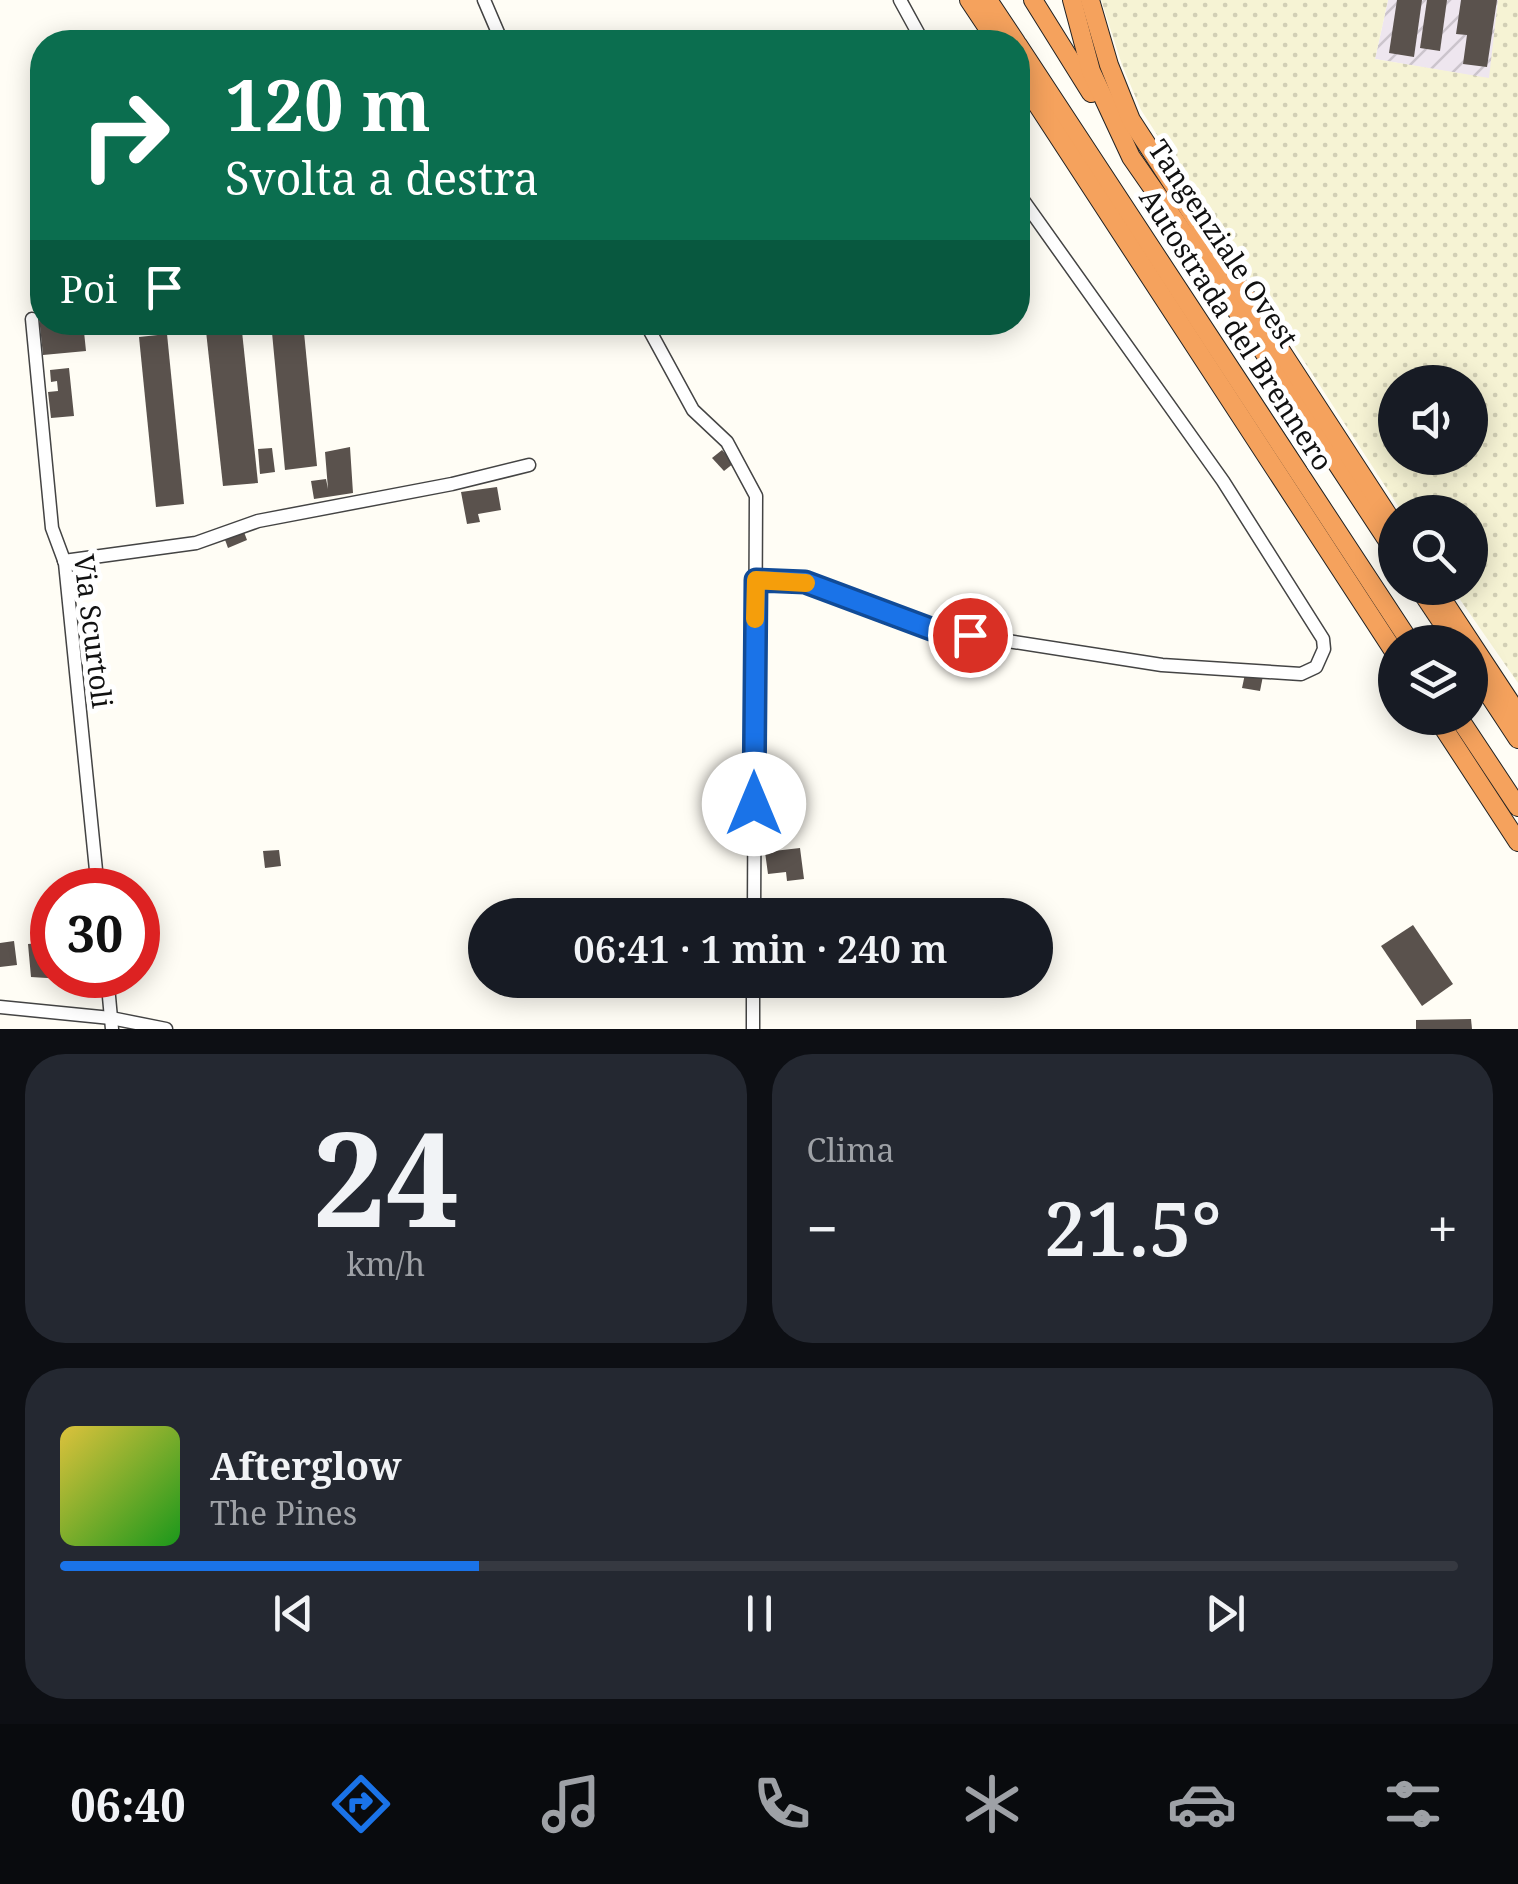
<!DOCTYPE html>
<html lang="it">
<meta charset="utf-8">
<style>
body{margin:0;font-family:"Noto Serif",serif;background:#242831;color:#f1f3f6;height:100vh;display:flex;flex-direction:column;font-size:38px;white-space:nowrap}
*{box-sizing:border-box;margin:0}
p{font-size:32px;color:#9ea1a6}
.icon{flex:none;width:55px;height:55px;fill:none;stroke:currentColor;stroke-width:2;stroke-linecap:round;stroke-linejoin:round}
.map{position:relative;height:1029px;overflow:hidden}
.sheet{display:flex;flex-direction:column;gap:25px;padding:25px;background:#0d0f14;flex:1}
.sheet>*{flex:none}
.guide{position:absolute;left:30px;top:30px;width:1000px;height:305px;border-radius:40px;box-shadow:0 5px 25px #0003;background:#0b6e4f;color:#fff;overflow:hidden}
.controls{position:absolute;left:1378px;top:365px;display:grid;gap:20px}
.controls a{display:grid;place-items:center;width:110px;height:110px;border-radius:50%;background:#171b24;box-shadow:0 5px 25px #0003;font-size:50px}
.speed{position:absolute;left:30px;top:868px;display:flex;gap:20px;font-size:50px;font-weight:700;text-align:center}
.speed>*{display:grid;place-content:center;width:130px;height:130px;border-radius:50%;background:#171b24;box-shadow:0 5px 25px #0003;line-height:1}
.speed .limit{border:15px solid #d22;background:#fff;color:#111}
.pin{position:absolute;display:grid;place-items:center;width:85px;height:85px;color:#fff;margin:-42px;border:5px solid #fff;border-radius:50%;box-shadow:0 2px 10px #0007}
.me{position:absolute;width:110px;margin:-55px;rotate:0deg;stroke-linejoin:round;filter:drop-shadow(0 0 8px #0008)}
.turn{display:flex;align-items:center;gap:35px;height:210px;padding:0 30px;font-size:45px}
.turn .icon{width:130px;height:130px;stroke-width:2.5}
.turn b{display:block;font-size:70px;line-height:85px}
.then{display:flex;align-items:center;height:95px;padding:0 30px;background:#0003;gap:20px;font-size:38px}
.big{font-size:75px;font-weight:600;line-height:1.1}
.sheet .widget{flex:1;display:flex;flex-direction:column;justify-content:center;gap:15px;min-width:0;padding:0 35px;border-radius:40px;background:#242831}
.sheet .dial{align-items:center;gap:0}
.dial b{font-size:130px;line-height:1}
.song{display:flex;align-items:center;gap:30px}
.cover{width:120px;height:120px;border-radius:15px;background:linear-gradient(135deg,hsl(50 70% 55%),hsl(120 70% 35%))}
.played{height:10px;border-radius:5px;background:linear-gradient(90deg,#1a73e8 30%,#363941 30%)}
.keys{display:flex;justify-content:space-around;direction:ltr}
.heat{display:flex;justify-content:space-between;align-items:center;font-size:55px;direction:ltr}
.sheet .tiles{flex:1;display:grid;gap:25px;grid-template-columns:1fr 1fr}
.widget:last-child{grid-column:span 2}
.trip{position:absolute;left:468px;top:898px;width:585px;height:100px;border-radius:50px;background:#171b24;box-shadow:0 5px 25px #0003;font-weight:600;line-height:100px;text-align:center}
.tabs{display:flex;height:160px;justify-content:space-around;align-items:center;background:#090b0e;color:#9ea1a6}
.tabs .icon{width:70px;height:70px}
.tabs .on{color:#1a73e8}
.tabs b{font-size:45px;color:#f1f3f6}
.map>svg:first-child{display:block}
.industrial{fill:url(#industrial-furrows)}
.farmland{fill:url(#farmland-dots);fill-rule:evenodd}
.building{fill:#5a524d}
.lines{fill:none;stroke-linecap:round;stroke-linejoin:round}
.minor-casing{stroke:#444;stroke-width:15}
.highway-casing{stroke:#222;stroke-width:20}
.minor{stroke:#fff;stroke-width:12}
.highway{stroke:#f5a25d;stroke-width:18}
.route-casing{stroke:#114b97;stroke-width:25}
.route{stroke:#1a73e8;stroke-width:18}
.slow{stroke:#f59e0b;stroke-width:18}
.labels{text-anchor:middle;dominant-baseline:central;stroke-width:10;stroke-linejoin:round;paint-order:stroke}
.street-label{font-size:28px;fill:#111;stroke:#fff}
</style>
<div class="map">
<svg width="1518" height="1029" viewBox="0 0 1518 1029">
<defs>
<pattern id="industrial-furrows" width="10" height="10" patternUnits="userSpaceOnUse" patternTransform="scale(2.5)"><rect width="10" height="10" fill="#eee6ef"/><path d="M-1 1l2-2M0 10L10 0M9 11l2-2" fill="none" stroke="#cbc4cc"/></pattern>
<pattern id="farmland-dots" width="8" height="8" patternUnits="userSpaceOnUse" patternTransform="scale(2.5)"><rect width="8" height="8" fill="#f6f3d4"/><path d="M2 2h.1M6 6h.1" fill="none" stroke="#d2cfb5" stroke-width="1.8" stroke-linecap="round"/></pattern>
</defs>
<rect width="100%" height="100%" fill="#fffdf5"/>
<!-- industrial -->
<path class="industrial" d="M 1388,0 L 1498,0 L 1490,79 L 1375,59 Z"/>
<!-- farmland -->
<path class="farmland" d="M 1101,0 L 1388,0 L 1375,59 L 1489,78 L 1498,0 L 1518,0 L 1518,683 L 1452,588 L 1470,588 L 1470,512 L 1402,512 L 1141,110 L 1122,65 ZM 1470,382 L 1470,458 L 1395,458 L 1395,382 Z"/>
<!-- building -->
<g class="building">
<path d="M 1397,0 L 1422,0 L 1414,57 L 1389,53 Z"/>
<path d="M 1427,0 L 1447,0 L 1440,51 L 1420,48 Z"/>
<path d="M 1461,0 L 1497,0 L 1487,67 L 1463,64 L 1467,35 L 1456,34 Z"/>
<path d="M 42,239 L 42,322 L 83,322 L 86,351 L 43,355 L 31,240 Z"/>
<path d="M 205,322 L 241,322 L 258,483 L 223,486 Z"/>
<path d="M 271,322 L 303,322 L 317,466 L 285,470 Z"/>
<path d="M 167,334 L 184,504 L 156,507 L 139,337 Z"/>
<path d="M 69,368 L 74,416 L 51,418 L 48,392 L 58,391 L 57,381 L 51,382 L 50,370 Z"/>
<path d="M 350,447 L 353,493 L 314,499 L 311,481 L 326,479 L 328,489 L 325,452 Z"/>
<path d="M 272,448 L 275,472 L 260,474 L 258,449 Z"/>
<path d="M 722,450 L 734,463 L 724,471 L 712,458 Z"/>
<path d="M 497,487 L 501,510 L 478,514 L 480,522 L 467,524 L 461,492 Z"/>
<path d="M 244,532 L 247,540 L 228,548 L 224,537 Z"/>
<path d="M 1245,674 L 1263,676 L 1260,691 L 1242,688 Z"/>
<path d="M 758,814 L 768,814 L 769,834 L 759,835 Z"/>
<path d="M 800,848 L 804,879 L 787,881 L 786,872 L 768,874 L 765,852 Z"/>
<path d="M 279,850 L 281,866 L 265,868 L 263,851 Z"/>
<path d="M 673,904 L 724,908 L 723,915 L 672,915 Z"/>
<path d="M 1413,925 L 1453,984 L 1422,1006 L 1381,946 Z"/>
<path d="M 471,931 L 485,931 L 485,943 L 470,942 Z"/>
<path d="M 14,941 L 17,965 L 0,967 L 0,943 Z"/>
<path d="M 52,942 L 52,975 L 63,975 L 63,979 L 31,977 L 28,944 Z"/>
<path d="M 1471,1019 L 1472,1029 L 1416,1029 L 1416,1020 Z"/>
</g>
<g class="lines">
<!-- minor casing -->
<g class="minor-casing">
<g id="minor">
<path d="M 484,0 L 502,42"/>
<path d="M 900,0 L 923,42"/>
<path d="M 32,319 L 52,528 L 65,563 L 98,890"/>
<path d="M 645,322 L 693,410 L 727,442 L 756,496 L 754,915"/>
<path d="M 64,561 L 196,543 L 258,521 L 452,484 L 529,465"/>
<path d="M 755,580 L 805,582 L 931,629 L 1162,665 L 1301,674 L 1316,667 L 1324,649 L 1323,639 L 1223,481 L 1018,193"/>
<path d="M 107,975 L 112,1029"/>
<path d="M 0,1007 L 111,1018 L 166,1029"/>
<path d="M 753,1029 L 753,980"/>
</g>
</g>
<!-- highway casing -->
<g class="highway-casing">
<g id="highway">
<path d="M 969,0 L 997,42"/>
<path d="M 988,0 L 1016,42"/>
<path d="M 1033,0 L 1091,93"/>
<path d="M 1072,0 L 1091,71 L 1131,157 L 1217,281 L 1395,552"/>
<path d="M 1090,0 L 1109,65 L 1131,120 L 1395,526"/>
<path d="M 1018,45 L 1410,642"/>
<path d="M 1018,75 L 1395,653"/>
<path d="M 1419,588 L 1455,642"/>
<path d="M 1435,588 L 1518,714"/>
<path d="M 1470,666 L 1518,739"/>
<path d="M 1437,718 L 1518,842"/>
<path d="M 1459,718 L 1518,807"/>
</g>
</g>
<!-- minor -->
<use href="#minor" class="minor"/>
<!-- highway -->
<use href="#highway" class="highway"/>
</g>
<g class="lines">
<!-- route casing -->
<g class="route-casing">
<path id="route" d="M 754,804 L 756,580 L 805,582 L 931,629 L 970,635"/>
</g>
<!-- route -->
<use href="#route" class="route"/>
<!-- slow -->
<path class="slow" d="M 755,619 L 756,580 L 806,583"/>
</g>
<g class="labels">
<!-- street labels -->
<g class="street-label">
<text transform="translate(1224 243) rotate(56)">Tangenziale Ovest</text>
<text transform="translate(1237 329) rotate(57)">Autostrada del Brennero</text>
<text transform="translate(94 631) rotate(83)">Via Scurtoli</text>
</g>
</g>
</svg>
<div class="controls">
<a><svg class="icon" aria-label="sound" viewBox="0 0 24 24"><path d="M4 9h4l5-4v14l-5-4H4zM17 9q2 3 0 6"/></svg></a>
<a><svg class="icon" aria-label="search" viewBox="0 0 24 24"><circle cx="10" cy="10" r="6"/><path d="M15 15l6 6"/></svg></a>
<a><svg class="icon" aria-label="layers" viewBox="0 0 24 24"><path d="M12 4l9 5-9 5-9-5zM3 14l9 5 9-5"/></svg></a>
</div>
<div class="speed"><div class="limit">30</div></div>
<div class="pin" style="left:970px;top:635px;background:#d93025"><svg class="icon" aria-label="arrive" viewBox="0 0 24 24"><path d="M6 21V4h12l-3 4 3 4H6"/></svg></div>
<svg class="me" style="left:754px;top:804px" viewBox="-20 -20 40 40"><circle r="19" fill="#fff"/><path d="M0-13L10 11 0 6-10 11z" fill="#1a73e8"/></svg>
<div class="trip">06:41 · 1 min · 240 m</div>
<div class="guide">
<div class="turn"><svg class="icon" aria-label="right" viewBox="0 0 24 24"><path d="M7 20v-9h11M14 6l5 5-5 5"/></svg><div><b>120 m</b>Svolta a destra</div></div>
<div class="then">Poi<svg class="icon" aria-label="arrive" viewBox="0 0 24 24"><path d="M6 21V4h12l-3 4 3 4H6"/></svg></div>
</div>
</div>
<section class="sheet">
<div class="tiles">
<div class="widget dial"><b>24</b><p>km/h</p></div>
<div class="widget"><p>Clima</p>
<div class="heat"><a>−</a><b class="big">21.5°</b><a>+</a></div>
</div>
<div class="widget">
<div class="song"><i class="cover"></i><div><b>Afterglow</b><p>The Pines</p></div></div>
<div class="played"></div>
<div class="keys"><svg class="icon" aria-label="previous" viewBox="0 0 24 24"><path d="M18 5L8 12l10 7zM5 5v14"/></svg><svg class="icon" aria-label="pause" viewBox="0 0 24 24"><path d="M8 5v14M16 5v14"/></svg><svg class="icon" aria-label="next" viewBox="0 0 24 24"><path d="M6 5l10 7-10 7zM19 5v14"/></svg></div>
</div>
</div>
</section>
<nav class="tabs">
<b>06:40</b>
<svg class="icon on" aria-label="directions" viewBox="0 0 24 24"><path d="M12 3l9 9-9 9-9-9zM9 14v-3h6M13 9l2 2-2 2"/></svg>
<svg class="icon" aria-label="music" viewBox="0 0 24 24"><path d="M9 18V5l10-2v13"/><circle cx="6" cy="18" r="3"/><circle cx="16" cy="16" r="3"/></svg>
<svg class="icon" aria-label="phone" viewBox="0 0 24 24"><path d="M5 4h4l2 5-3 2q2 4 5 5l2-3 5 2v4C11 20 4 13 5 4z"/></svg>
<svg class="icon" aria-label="climate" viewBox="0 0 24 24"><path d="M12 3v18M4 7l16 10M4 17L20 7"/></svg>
<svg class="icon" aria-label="car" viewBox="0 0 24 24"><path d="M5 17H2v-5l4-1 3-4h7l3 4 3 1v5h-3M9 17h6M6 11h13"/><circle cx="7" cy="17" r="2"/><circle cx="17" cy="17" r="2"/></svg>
<svg class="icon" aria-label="filters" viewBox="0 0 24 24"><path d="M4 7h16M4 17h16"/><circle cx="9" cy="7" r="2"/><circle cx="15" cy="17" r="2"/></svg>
</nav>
